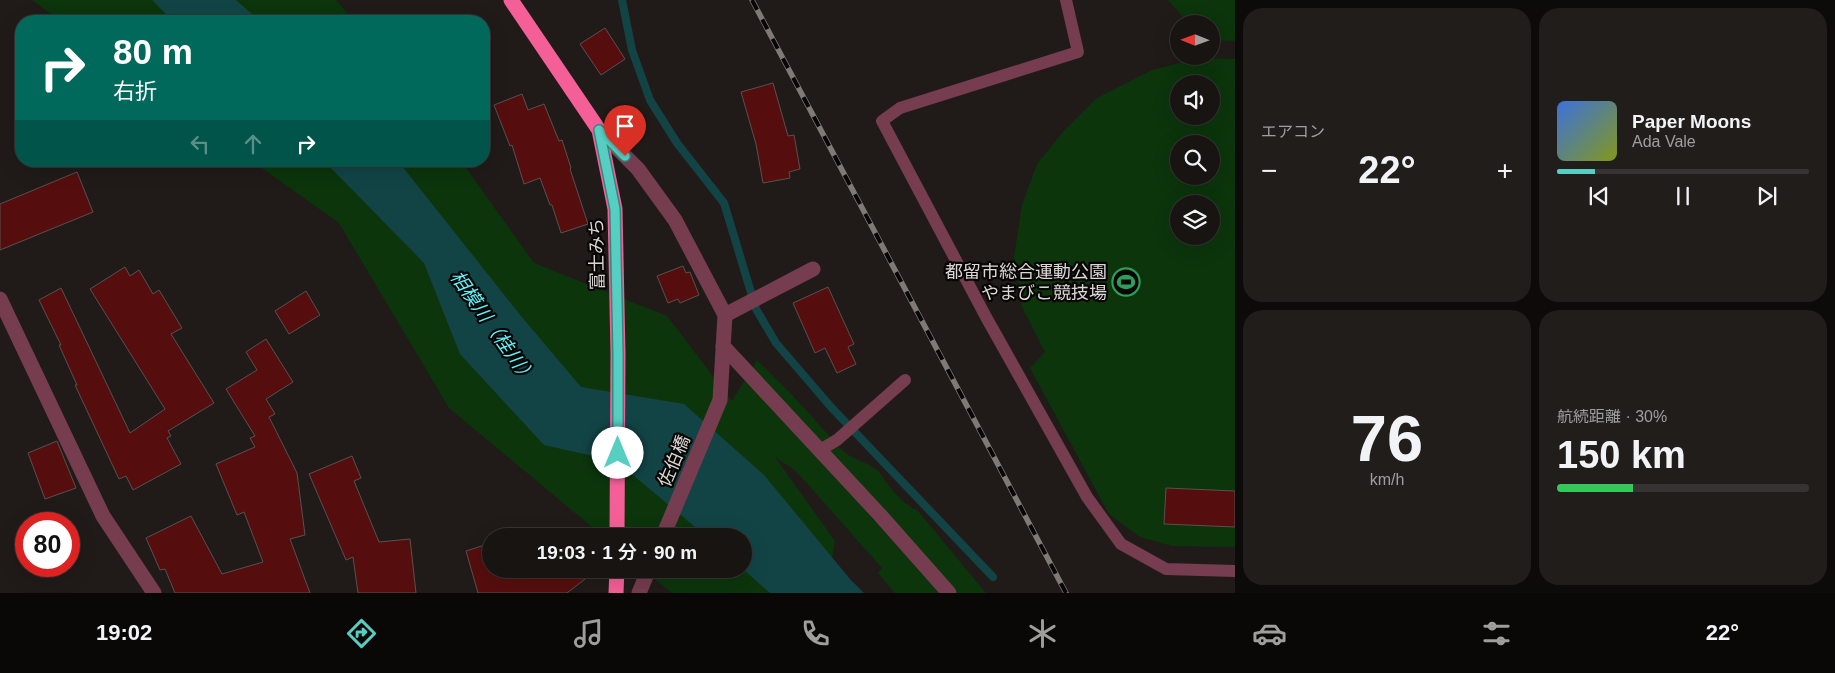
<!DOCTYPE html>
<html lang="ja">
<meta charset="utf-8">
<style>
body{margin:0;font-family:Helvetica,"Noto Sans JP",sans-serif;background:#211d1b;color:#f1f3f6;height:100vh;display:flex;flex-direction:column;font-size:19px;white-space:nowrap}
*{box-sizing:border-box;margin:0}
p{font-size:16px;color:#9f9e9f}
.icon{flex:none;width:28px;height:28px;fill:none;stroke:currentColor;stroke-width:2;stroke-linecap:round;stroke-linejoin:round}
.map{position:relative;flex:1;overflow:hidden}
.drawer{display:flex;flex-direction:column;gap:8px;padding:8px;background:#0d0b0a;width:600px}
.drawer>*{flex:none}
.hud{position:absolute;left:15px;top:15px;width:475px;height:152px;border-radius:20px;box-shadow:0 5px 20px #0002,0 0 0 1px #363332;background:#00695c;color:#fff;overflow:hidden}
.needle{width:32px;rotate:271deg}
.controls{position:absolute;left:1170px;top:15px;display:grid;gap:10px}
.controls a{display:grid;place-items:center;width:50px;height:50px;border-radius:50%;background:#181412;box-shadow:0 5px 20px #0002,0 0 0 1px #363332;font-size:25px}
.speed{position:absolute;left:15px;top:512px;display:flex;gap:10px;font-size:25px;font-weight:700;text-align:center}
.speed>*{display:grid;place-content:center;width:65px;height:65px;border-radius:50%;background:#181412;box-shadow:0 5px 20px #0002,0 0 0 1px #363332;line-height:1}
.speed .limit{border:8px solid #d22;background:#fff;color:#111}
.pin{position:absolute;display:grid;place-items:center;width:42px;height:42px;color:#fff;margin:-51px -21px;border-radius:50% 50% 50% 0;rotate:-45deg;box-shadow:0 0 5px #0007}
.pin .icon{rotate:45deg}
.me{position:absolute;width:55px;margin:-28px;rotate:0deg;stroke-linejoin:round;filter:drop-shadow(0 0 4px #0008)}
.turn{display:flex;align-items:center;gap:18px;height:105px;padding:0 15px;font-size:22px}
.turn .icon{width:65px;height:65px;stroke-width:2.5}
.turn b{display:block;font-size:35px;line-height:42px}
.lanes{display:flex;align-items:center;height:48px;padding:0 15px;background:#0003;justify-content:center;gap:25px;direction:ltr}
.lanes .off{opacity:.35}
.big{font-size:38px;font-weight:600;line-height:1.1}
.drawer .widget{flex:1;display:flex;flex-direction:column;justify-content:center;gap:8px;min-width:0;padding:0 18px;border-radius:20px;background:#211d1b}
.drawer .dial{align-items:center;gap:0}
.dial b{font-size:65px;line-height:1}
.song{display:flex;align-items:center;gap:15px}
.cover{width:60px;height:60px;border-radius:8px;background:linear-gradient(135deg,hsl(220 70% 55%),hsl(70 70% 35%))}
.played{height:5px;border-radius:2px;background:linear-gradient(90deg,#57cec2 15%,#363332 15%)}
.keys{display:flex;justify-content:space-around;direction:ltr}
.heat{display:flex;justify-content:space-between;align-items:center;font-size:28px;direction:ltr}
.charge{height:8px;border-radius:4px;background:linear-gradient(90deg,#34c759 30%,#363332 0)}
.drawer .tiles{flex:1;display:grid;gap:8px;grid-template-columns:repeat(2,1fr)}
.trip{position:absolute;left:482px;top:528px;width:270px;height:50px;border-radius:25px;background:#181412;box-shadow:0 5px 20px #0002,0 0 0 1px #363332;font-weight:600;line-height:50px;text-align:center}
.tab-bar{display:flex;height:80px;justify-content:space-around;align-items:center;background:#0a0807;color:#9f9e9f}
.tab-bar .icon{width:35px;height:35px}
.tab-bar .on{color:#57cec2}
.tab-bar b{font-size:22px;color:#f1f3f6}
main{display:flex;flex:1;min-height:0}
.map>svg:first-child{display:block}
.green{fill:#0c350c;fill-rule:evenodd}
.water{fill:#124446}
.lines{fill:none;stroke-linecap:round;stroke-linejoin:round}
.stream{stroke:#124446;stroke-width:8}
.building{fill:#550e0d;stroke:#585150}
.lane{stroke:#763c4f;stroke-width:12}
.street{stroke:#763c4f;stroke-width:15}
.highway{stroke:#f45f97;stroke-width:15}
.rail-casing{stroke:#7f7a78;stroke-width:5.5}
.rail{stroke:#080605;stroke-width:4;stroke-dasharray:11;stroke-linecap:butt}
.route-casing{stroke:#39867e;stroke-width:12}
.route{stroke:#57cec2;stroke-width:9}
.labels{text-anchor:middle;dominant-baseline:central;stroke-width:4.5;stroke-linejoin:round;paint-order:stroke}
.street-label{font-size:18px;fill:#dbd7d5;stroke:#080605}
.poi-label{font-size:18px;fill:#dbd7d5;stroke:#080605;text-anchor:end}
.water-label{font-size:19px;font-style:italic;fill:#5cf3fa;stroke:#080605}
</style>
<main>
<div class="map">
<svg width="1235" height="593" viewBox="0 0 1235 593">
<rect width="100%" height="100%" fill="#201b18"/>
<!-- green -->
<g class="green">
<path d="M 32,0 L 336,0 L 354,21 L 60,21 Z"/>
<path d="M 1168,0 L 1235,0 L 1235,41 L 1211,40 L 1211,24 L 1189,24 Z"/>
<path d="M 1199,58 L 1235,59 L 1235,547 L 1172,546 L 1140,537 L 1109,514 L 1030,368 L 1045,352 L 1022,307 L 1014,257 L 1022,205 L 1037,164 L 1063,132 L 1097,98 L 1152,70 ZM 1179,84 L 1211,84 L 1211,116 L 1179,116 ZM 1179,144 L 1211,144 L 1211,176 L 1179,176 ZM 1179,204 L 1211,204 L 1211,236 L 1179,236 Z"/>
<path d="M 252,161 L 461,161 L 534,263 L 667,316 L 732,401 L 757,360 L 794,397 L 843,451 C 853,460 866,461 877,470 C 881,473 883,478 886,482 C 895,494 905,505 918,511 L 986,593 L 895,593 L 878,573 L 882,568 L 796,471 L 775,457 L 835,541 L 826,593 L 672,593 L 642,569 L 744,569 L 744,536 L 603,536 L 449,408 L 339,223 Z"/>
</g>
<!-- water -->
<g class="water">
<path d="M 152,0 L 236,0 L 260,21 L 173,21 Z"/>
<path d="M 324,161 L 398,161 L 521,316 L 581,387 L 684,404 L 764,475 L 850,579 L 864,593 L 770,593 L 743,569 L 744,536 L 706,536 L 616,461 L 544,445 L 460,354 L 424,263 Z"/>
</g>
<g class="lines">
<!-- stream -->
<path class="stream" d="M 622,0 L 632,50 L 650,100 L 677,143 L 724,203 L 756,309 L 776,343 L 831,407 L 993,577"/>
</g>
<!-- building -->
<g class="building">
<path d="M 605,28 L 625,59 L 601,75 L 580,44 Z"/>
<path d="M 773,83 L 788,136 L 794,135 L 800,169 L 789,172 L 790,178 L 763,183 L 756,144 L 741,92 Z"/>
<path d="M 522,94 L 528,110 L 544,104 L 559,141 L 562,140 L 571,168 L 570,169 L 588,224 L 561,233 L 552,205 L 550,205 L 540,178 L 524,184 L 512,145 L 510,146 L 494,105 Z"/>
<path d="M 77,172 L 93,212 L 0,250 L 0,204 Z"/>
<path d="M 683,266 L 686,273 L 690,272 L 699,295 L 680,303 L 678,299 L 668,303 L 657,276 Z"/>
<path d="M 125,267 L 130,276 L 139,270 L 153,294 L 159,290 L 182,328 L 171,334 L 214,403 L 168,431 L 171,436 L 167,438 L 181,464 L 133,490 L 126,476 L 119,479 L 75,385 L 77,385 L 59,345 L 61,345 L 39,300 L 61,288 L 130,433 L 165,409 L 90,289 Z"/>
<path d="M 828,287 L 854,344 L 848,347 L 856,364 L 837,373 L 825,348 L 815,353 L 793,303 Z"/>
<path d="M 306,291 L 320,315 L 289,334 L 275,311 Z"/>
<path d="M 266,339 L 293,382 L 266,399 L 275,414 L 269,417 L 297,473 L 305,535 L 290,539 L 310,593 L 175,593 L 165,569 L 160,570 L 146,538 L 191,516 L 222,574 L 263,562 L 244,512 L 237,515 L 216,464 L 255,447 L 250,438 L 255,436 L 226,389 L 257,370 L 246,352 Z"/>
<path d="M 57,441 L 76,488 L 45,499 L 28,453 Z"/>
<path d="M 352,456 L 361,478 L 354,481 L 379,542 L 410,539 L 416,593 L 358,593 L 353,557 L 346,560 L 309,474 Z"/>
<path d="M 1166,488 L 1235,491 L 1235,527 L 1164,524 Z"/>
<path d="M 491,543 L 491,569 L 598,569 L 567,593 L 478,593 L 466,551 Z"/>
</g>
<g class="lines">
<!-- lane -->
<g class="lane">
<path d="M 1066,0 L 1078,52 L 900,108 L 882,121 L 986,317 L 1087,497 L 1121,544 L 1166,569 L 1235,571"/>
<path d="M 820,450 L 837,440 L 905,380"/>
</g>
<!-- street -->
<g class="street">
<path d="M 599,130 L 638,169 L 675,220 L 725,315 L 720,400 L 663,536"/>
<path d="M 0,299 L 103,516 L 154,593"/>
<path d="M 725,315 L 813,269"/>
<path d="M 723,346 L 880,515 L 949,593"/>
<path d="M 639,593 L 649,569"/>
</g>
<!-- highway -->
<g class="highway">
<path d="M 511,0 L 599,130 L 615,209 L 618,353 L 617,536"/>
<path d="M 616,593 L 617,569"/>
</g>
<!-- rail casing -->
<g class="rail-casing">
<path id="rail" d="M 752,0 L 1066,593"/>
</g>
<!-- rail -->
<use href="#rail" class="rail"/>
</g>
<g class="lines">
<!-- route casing -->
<g class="route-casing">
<path id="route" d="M 618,453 L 618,353 L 615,209 L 599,130 L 625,156"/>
</g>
<!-- route -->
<use href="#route" class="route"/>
</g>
<!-- icons -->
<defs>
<g id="stadium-ring" transform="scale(1.4375)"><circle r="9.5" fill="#080605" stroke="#2e9e5b" stroke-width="1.5"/><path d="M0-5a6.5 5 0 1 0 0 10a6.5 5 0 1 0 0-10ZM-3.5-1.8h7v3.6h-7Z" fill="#2e9e5b"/></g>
</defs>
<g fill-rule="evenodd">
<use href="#stadium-ring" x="1126" y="282"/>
</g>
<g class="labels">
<!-- street labels -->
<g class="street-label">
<text transform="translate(597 254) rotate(-91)">富士みち</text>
<text transform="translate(674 461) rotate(-67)">佐伯橋</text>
</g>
<!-- poi labels -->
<g class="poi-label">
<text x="1107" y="272">都留市総合運動公園<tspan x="1107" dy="21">やまびこ競技場</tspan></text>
</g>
<!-- water labels -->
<g class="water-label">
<text transform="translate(493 327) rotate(55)">相模川（桂川）</text>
</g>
</g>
</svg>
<div class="controls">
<a><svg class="needle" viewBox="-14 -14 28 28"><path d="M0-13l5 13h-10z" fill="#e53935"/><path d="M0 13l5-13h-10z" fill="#9f9e9f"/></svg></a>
<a><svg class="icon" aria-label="sound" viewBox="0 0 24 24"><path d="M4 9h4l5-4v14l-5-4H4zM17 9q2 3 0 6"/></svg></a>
<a><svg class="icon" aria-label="search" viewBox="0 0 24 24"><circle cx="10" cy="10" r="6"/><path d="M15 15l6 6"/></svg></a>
<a><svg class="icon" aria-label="layers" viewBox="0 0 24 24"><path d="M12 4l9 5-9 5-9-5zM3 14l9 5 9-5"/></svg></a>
</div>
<div class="speed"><div class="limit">80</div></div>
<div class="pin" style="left:625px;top:156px;background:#d93025"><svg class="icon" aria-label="arrive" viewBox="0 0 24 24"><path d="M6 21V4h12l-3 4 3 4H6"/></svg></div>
<svg class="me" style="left:618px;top:453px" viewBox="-20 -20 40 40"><circle r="19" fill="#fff"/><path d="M0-13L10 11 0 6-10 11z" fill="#57cec2"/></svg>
<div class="trip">19:03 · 1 分 · 90 m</div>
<div class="hud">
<div class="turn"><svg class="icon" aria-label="right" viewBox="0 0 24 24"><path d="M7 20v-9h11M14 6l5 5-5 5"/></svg><div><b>80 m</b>右折</div></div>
<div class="lanes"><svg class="icon off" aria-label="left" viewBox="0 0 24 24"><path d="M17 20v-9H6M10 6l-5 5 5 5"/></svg><svg class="icon off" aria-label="ahead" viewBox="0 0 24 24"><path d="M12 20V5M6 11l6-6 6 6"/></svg><svg class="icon" aria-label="right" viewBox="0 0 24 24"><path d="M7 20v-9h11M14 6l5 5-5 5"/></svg></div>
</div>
</div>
<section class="drawer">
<div class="tiles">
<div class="widget"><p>エアコン</p>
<div class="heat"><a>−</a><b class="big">22°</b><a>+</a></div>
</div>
<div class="widget">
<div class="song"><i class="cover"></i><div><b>Paper Moons</b><p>Ada Vale</p></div></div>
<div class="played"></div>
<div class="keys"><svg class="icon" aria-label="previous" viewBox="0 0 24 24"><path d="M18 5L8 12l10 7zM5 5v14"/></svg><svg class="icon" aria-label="pause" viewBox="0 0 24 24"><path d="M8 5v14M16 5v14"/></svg><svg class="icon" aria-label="next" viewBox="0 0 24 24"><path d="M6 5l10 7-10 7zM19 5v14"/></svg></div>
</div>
<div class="widget dial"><b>76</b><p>km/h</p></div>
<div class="widget"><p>航続距離 · 30%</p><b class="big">150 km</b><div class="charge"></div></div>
</div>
</section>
</main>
<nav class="tab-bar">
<b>19:02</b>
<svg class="icon on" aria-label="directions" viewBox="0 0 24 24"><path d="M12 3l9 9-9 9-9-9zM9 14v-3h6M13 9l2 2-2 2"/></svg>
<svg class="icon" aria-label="music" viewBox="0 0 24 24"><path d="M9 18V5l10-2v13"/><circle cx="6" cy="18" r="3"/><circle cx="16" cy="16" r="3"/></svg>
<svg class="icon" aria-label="phone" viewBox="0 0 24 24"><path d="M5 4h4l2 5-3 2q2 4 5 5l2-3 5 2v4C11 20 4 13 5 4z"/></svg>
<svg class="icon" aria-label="climate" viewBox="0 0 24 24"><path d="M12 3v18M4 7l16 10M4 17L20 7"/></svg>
<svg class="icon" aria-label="car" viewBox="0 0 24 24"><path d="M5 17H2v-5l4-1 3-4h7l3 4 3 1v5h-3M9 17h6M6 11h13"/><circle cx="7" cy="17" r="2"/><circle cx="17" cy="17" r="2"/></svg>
<svg class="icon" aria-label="filters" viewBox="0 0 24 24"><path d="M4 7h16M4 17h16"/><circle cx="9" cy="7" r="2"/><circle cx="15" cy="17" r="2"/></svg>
<b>22°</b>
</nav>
